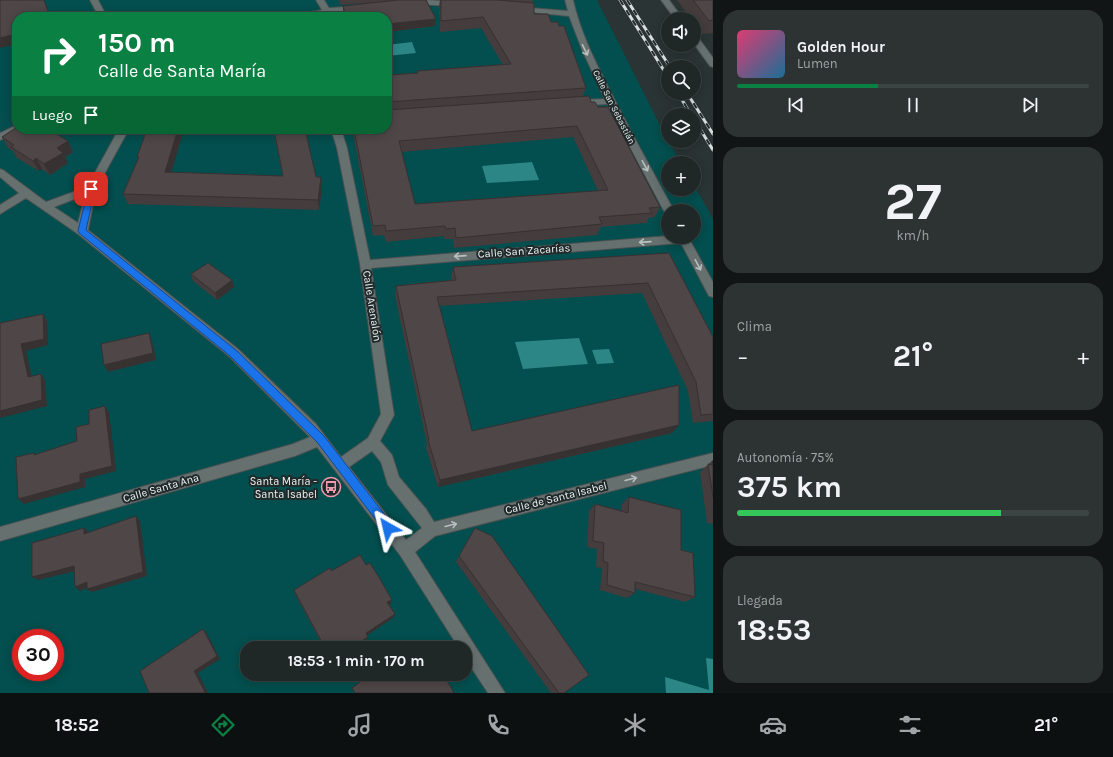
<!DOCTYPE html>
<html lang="es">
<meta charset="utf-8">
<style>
body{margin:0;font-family:Karla,sans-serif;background:#2d3333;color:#f1f3f6;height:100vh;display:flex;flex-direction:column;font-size:15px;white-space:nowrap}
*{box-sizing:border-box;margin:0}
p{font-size:13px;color:#a2a5a7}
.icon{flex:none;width:22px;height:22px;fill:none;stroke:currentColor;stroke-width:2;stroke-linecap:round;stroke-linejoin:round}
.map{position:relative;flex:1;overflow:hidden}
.details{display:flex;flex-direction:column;gap:10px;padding:10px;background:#121515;width:400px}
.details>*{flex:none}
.guide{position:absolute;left:12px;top:12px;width:380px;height:122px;border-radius:16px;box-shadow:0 2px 10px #0003,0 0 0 1px #3d4444;background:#0b8043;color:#fff;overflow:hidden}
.fabs{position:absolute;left:661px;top:12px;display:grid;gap:8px}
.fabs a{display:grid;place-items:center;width:40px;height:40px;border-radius:50%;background:#202727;box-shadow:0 2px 10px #0003,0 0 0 1px #3d4444;font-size:20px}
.speed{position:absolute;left:12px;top:629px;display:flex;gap:8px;font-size:20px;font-weight:700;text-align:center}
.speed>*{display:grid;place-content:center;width:52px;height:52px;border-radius:50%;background:#202727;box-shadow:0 2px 10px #0003,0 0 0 1px #3d4444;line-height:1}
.speed .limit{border:6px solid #d22;background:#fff;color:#111}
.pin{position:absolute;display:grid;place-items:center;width:34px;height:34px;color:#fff;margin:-17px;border-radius:8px;box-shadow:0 2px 6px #0006}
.me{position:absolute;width:44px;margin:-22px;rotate:323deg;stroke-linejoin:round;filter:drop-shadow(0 0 3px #0008)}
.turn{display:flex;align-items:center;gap:14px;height:84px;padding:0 20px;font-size:18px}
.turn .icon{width:52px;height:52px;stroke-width:2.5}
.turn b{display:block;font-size:28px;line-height:34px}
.then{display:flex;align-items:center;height:38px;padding:0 20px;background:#0003;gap:8px;font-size:15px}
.big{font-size:30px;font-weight:700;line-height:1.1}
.details .tile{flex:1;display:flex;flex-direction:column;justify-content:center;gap:6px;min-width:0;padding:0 14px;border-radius:16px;background:#2d3333}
.details .dial{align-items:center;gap:0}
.dial b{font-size:52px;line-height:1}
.song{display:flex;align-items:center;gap:12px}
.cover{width:48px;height:48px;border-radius:6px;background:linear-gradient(135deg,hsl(340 70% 55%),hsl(200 70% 35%))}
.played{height:4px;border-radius:2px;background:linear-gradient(90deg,#0b8043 40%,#3d4444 40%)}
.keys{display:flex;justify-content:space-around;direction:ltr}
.heat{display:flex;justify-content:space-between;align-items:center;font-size:22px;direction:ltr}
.charge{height:6px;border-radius:3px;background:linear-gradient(90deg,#34c759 75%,#3d4444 0)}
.trip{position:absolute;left:240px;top:641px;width:232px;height:40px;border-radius:16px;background:#202727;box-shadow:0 2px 10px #0003,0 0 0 1px #3d4444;font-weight:700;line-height:40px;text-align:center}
.tabs{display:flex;height:64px;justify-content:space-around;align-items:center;background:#0d1010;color:#a2a5a7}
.tabs .icon{width:28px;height:28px}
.tabs .on{color:#0b8043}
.tabs b{font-size:18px;color:#f1f3f6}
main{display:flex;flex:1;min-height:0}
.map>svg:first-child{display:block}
.green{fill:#034e4e;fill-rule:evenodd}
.water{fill:#2d8686}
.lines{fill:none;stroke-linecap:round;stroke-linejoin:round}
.minor-casing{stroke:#475050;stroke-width:2}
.minor{fill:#65706f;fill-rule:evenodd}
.rail-casing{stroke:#d8dede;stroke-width:3}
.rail{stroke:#202a2a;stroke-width:2;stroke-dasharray:6;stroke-linecap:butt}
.wall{fill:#443c3d;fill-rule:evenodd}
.shaded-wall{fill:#373132}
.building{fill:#4f4647;stroke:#373132;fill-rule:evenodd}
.oneway{stroke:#b7bfbf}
.route{fill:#1a73e8;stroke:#114b97}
.labels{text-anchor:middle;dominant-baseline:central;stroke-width:4;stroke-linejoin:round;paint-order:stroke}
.far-street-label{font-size:9px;fill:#eef4f4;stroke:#202a2a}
.street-label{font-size:11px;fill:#eef4f4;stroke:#202a2a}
.poi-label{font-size:11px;fill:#eef4f4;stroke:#202a2a;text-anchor:end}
</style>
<main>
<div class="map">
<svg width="713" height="693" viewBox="0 0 713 693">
<rect width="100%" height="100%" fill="#2a3434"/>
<!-- green -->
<path class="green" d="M 0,0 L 597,0 L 668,141 L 682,163 L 668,163 L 668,189 L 694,189 L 694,185 L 713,219 L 713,693 L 0,693 ZM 17,17 L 387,17 L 387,129 L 17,129 ZM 668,211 L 694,211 L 694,237 L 668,237 ZM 21,638 L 55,638 L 55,672 L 21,672 ZM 247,648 L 465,648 L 465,674 L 247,674 Z"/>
<!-- water -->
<g class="water">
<path d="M 412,42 L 416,53 L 387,56 L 387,45 Z"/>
<path d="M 532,162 L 539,180 L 487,183 L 482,166 Z"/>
<path d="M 579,338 L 588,364 L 523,369 L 515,342 Z"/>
<path d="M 609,349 L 614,363 L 597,364 L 592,350 Z"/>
<path d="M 706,658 L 713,659 L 713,693 L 666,693 L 665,677 L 709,690 Z"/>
</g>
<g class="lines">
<!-- minor casing -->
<g class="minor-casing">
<g id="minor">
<path d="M 90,0 L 98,0 L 107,17 L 99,17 Z"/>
<path d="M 316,0 L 324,0 L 329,8 L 359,6 L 363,8 L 359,10 L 307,17 L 291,17 L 295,15 L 322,10 Z"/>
<path d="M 408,0 C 419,0 452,0 459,4 L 455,6 L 408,4 Z"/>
<path d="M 565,0 L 573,0 C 580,31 594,59 608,87 C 629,129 652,170 674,211 L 668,211 L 668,214 L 664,211 L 607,104 L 576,106 L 572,103 L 576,100 L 605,99 L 583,52 L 569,16 L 519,11 L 515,9 L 519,7 L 568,11 Z"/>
<path d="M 661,0 L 669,0 L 683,19 L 675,19 Z"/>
<path d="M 694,36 L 697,36 L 713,58 L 713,67 L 710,66 L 694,44 Z"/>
<path d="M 17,125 L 17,129 L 21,129 L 20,130 L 0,140 L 0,133 Z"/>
<path d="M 119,129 L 129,129 L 96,189 L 88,230 L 238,349 L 316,424 L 341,457 L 368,438 L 381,414 L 360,264 L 337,148 L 331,129 L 341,129 L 347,148 L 370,260 L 668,236 L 688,237 L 713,282 L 713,297 L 709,296 L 681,243 L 371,268 L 394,415 L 380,441 L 392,455 L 399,477 L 426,509 L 434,522 L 713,453 L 713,465 L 435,536 L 415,552 L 505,693 L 488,693 L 465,658 L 465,648 L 459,648 L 400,555 L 317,447 L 295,456 L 0,541 L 0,527 L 293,444 L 310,437 L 230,357 L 78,234 L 26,198 L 0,214 L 0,205 L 19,193 L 0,177 L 0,169 L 3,170 L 46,202 L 87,187 ZM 85,195 L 78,223 L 54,207 ZM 372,451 L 381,462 L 388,485 L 422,528 L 406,540 L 349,467 Z"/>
</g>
</g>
<!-- minor -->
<use href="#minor" class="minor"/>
<!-- rail casing -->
<g class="rail-casing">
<g id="rail">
<path d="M 620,0 L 668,77"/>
<path d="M 627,0 L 670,67"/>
<path d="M 678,93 L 691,115"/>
<path d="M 687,93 L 713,134"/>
<path d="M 694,119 L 713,150"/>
</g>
</g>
<!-- rail -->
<use href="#rail" class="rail"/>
</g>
<!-- wall -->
<g class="wall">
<path d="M 339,0 L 426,0 L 436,19 L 435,26 L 387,32 L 387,17 L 344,17 L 343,13 L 343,6 L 367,3 L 340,5 Z"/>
<path d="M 440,0 L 533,0 L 532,3 L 534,14 L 559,26 L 586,88 L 583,96 L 598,107 L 660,207 L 655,217 L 649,218 L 646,223 L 601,227 L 597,235 L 454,248 L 453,239 L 444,239 L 444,236 L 386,242 L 384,235 L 373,236 L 354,139 L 353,129 L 387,129 L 387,78 L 389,78 L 389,75 L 417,73 L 417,71 L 503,65 L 481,28 L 440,32 L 439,6 ZM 573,137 L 598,191 L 415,204 L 402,152 Z"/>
<path d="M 677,0 L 713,0 L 713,34 L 713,33 L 702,34 L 694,22 L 694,19 L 691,19 Z"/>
<path d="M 147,129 L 184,129 L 171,172 L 283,176 L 273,129 L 305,129 L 316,177 L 321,177 L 322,188 L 319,210 L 128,204 L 123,194 L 138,159 L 137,157 Z"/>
<path d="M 2,137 L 68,141 L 73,152 L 65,157 L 68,163 L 50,175 L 42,169 L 39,171 L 17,158 L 13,151 L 8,148 Z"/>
<path d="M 669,253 L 713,337 L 713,421 L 693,423 L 688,391 L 642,293 L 439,306 L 472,431 L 672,433 L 438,487 L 426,448 L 427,444 L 395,296 L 396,286 L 452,280 L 451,277 L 453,267 Z"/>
<path d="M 191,274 L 232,280 L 234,287 L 217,300 L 193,281 Z"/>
<path d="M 712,461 L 713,461 L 713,527 L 713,524 L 707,523 L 700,472 Z"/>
<path d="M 629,497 L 681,550 L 695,597 L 685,602 L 635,589 L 635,593 L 627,598 L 600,590 L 602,568 L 596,567 L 597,549 L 587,547 L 589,511 L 595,504 L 622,511 L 622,504 Z"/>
<path d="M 459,556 L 564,693 L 551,693 L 456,562 Z"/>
<path d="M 366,565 L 392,600 L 391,603 L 389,604 L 394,617 L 367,635 L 368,637 L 367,639 L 354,648 L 324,648 L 295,594 L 294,590 L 331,571 Z"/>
</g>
<!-- shaded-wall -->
<g class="shaded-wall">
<path d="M 436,19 L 435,26 L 387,32 L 387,24 Z"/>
<path d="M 17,34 L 17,44 L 0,48 L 0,38 Z"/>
<path d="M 178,129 L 184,129 L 168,183 L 165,172 Z"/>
<path d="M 68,141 L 73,152 L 65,157 L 68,163 L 50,175 L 44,164 L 57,148 Z"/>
<path d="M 36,158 L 42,169 L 39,171 L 33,161 Z"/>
<path d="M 321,177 L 322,188 L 319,210 L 318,200 Z"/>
<path d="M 232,280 L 234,287 L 217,300 L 215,293 Z"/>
<path d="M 43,314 L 47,321 L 48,345 L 26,351 L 33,383 L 28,377 L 21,344 Z"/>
<path d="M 149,333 L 152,340 L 156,360 L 108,372 L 104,365 Z"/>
<path d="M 41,374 L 45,380 L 47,406 L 0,418 L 0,411 Z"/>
<path d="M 105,406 L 109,412 L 116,471 L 85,479 L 85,487 L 24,504 L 18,499 L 80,474 Z"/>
<path d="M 679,425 L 672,433 L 438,487 L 440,480 Z"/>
<path d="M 136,516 L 140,521 L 147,576 L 92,592 L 87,589 Z"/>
<path d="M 84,528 L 89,532 L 84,534 Z"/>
<path d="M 74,566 L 80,570 L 38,580 L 32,577 Z"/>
<path d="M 87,582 L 92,585 L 80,591 L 75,587 Z"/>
<path d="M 392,600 L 391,603 L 387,606 L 387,602 Z"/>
<path d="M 395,614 L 394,617 L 366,636 L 366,633 Z"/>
<path d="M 203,629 L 206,632 L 220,659 L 198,673 L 208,693 L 203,693 L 194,671 Z"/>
<path d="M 368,637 L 367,639 L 354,648 L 350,648 Z"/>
</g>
<!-- building -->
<g class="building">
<path d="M 0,0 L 44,0 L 50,17 L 17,17 L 17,34 L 0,38 Z"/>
<path d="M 398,0 L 426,0 L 436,19 L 387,24 L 387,17 L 346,17 L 343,6 Z"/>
<path d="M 441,0 L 497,0 L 534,3 L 534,14 L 548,14 L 551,22 L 558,22 L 559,26 L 564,26 L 586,88 L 387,102 L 387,78 L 390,78 L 389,75 L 418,73 L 417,71 L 511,64 L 483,17 L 441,21 Z"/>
<path d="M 693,0 L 713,0 L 713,20 L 709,21 Z"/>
<path d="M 589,96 L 591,102 L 595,102 L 598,107 L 608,107 L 660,207 L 649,208 L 652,213 L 599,217 L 602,224 L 456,238 L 455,228 L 446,229 L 445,226 L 386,231 L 385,225 L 373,226 L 354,129 L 387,129 L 387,110 ZM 577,126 L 608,190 L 415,204 L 399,141 Z"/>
<path d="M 17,127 L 17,129 L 48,129 L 68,141 L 57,148 L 63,153 L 44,164 L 36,158 L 33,161 L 11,147 L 14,145 L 2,137 Z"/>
<path d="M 147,129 L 178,129 L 165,172 L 283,176 L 274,129 L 305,129 L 316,177 L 321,177 L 318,200 L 123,194 L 139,157 L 137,157 Z"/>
<path d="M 669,253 L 713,337 L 713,414 L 701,415 L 696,382 L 648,283 L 437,297 L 472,431 L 679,385 L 679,425 L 440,480 L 428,440 L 429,440 L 396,286 L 456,280 L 453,267 Z"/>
<path d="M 208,263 L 232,280 L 215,293 L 191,274 Z"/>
<path d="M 43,314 L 44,339 L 21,344 L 28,377 L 41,374 L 42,400 L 0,411 L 0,323 Z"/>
<path d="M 149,333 L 153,353 L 104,365 L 101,344 Z"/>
<path d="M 105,406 L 112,466 L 80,474 L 80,482 L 18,499 L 16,457 L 34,453 L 34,455 L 77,441 L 76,427 L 89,424 L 89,410 Z"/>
<path d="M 712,461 L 713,461 L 713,497 L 708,464 L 713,465 Z"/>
<path d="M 629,497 L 681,510 L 681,550 L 693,553 L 695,597 L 635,582 L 635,593 L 607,585 L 608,563 L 603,561 L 604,543 L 593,541 L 595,504 L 628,513 Z"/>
<path d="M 136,516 L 143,572 L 87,589 L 87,582 L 75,587 L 74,566 L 32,577 L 32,543 L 84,528 L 84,534 Z"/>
<path d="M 475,528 L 492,536 L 589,675 L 564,693 L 559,693 L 459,556 Z"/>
<path d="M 360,555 L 366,565 L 370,563 L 380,579 L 392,600 L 387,602 L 395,614 L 366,633 L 368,637 L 350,648 L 325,648 L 294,590 L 330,568 L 331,571 Z"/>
<path d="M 203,629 L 217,656 L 194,671 L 205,692 L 203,693 L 149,693 L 140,671 Z"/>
<path d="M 371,674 L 443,674 L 454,693 L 355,693 L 352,688 Z"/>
</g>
<!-- one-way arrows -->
<defs><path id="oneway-shaft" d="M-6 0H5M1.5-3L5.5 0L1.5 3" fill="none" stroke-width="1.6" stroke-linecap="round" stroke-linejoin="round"/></defs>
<g class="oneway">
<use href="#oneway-shaft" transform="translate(585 50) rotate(64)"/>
<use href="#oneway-shaft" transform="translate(645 166) rotate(62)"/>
<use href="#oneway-shaft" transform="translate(645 242) rotate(176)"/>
<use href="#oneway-shaft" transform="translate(460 256) rotate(176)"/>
<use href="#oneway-shaft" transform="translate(698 265) rotate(62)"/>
<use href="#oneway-shaft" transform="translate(631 479) rotate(-14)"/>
<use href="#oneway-shaft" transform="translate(451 525) rotate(-14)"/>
</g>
<!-- route -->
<path class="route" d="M 91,186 L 95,189 L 86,230 L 237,351 L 324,436 L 392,524 L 394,528 L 392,532 L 388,533 L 385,532 L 317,442 L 230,356 L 79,233 L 78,231 L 88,189 Z"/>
<!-- icons -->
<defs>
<g id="bus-ring" transform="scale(1)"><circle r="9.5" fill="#202a2a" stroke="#f29aad" stroke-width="1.5"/><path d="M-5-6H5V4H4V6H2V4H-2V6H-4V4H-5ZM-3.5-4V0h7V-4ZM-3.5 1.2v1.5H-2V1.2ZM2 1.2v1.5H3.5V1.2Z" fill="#f29aad"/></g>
</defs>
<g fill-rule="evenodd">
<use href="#bus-ring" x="331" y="487"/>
</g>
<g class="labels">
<!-- far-street labels -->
<g class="far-street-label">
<text transform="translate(614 107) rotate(63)">Calle San Sebastián</text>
</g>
<!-- street labels -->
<g class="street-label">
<text transform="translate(524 251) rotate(-4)">Calle San Zacarías</text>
<text transform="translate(372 306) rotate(81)">Calle Arenalón</text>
<text transform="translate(161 488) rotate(-16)">Calle Santa Ana</text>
<text transform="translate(556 498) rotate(-14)">Calle de Santa Isabel</text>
</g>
<!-- poi labels -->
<g class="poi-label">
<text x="317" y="481">Santa María -<tspan x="317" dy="13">Santa Isabel</tspan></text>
</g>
</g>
</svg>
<div class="fabs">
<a><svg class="icon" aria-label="sound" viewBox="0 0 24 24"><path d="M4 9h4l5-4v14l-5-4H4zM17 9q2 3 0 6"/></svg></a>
<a><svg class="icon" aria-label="search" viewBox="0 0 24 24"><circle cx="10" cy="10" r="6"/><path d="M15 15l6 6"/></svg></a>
<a><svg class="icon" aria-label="layers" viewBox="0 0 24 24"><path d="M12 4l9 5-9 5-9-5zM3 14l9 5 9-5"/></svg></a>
<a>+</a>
<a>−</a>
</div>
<div class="speed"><div class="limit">30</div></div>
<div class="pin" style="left:91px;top:189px;background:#d93025"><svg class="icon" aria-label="arrive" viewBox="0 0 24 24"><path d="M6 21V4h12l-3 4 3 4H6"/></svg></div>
<svg class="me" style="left:388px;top:528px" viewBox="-20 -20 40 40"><path d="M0-17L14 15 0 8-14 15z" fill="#1a73e8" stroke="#fff" stroke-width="4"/></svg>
<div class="trip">18:53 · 1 min · 170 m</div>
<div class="guide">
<div class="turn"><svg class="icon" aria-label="right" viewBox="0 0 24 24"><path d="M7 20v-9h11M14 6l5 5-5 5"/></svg><div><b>150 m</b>Calle de Santa María</div></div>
<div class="then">Luego<svg class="icon" aria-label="arrive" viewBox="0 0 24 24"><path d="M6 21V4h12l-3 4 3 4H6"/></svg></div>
</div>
</div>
<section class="details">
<div class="tile">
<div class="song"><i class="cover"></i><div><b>Golden Hour</b><p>Lumen</p></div></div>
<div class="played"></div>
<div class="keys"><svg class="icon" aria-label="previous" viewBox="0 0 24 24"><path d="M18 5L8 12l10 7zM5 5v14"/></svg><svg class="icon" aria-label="pause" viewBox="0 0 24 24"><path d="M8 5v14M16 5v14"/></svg><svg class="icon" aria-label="next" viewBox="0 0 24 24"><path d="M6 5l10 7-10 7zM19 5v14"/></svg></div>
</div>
<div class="tile dial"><b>27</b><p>km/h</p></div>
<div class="tile"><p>Clima</p>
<div class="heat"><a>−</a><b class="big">21°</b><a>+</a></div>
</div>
<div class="tile"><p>Autonomía · 75%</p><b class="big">375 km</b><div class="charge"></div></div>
<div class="tile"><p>Llegada</p><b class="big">18:53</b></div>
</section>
</main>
<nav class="tabs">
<b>18:52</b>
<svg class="icon on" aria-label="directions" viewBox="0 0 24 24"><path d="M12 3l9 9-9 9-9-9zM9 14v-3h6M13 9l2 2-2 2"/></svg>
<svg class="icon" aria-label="music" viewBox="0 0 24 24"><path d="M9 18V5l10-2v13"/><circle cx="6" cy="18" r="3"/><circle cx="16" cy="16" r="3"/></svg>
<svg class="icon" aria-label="phone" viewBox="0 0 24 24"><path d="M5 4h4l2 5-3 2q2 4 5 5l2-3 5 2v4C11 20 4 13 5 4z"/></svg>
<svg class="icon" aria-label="climate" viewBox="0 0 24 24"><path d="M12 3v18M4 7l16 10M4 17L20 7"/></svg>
<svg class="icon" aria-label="car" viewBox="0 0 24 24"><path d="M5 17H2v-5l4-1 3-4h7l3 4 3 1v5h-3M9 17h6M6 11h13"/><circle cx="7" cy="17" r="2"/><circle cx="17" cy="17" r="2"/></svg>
<svg class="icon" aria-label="filters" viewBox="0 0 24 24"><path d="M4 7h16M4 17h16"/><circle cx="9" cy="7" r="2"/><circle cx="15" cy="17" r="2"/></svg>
<b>21°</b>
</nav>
